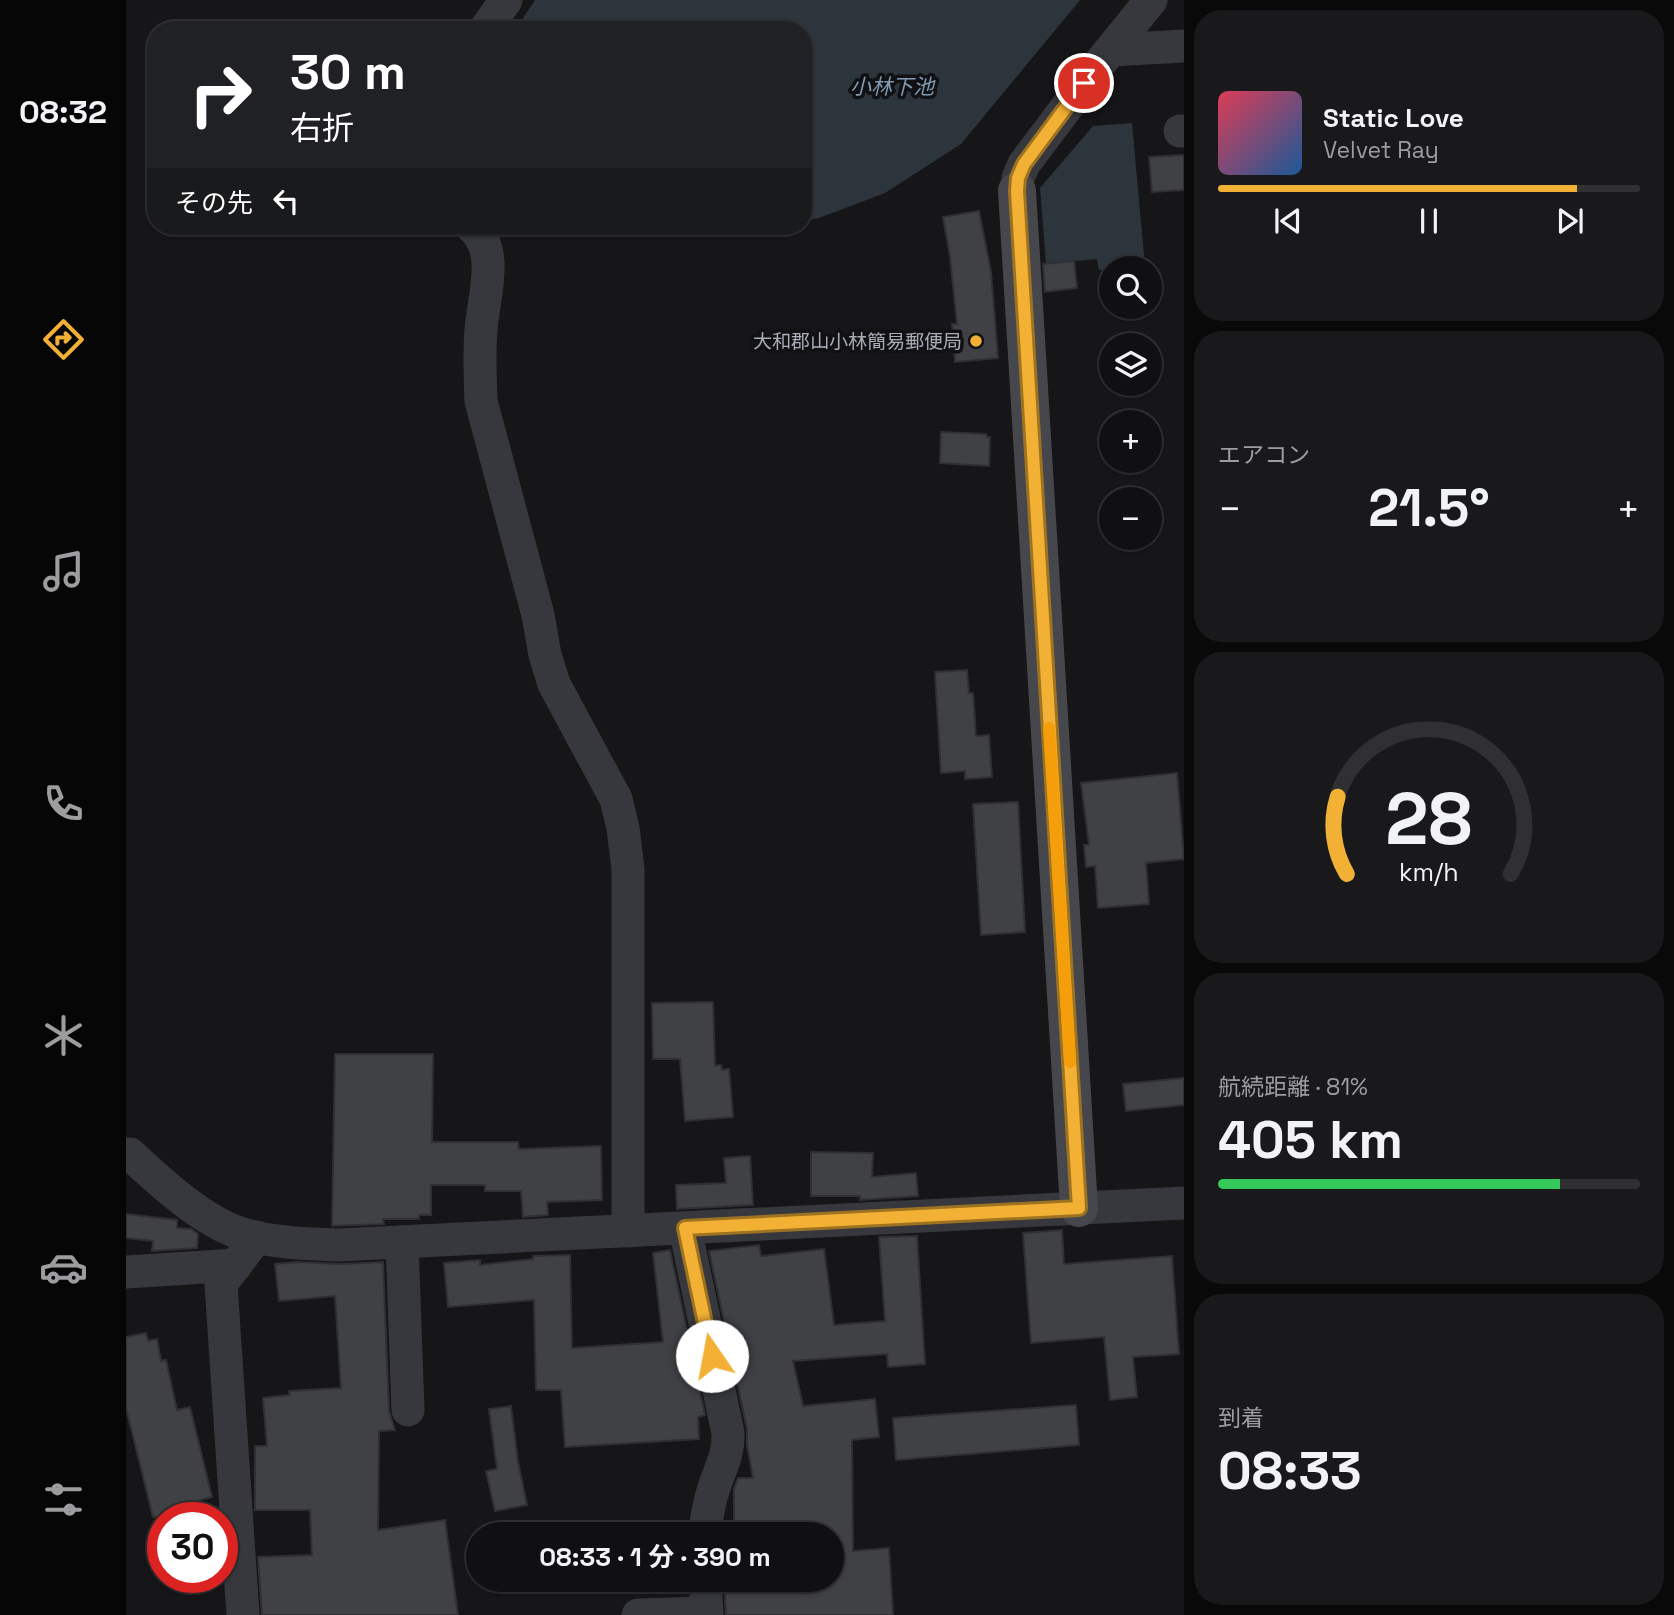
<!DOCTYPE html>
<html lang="ja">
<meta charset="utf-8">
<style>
body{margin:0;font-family:"Space Grotesk","Noto Sans JP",sans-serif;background:#19191b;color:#f1f3f6;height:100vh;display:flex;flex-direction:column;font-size:26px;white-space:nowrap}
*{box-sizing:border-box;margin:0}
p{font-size:23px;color:#9c9d9f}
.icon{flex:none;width:38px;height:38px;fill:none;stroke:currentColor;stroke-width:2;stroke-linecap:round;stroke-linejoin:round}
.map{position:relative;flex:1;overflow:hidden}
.panel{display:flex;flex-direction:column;gap:10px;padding:10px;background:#09090a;width:490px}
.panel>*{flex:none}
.guide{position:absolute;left:21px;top:21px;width:665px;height:214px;border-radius:28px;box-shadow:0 2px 5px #0004,0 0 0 2px #303032;background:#202124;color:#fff;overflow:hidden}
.fabs{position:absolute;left:973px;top:256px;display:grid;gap:14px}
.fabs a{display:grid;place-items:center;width:63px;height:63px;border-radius:50%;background:#101012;box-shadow:0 2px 5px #0004,0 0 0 2px #303032;font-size:35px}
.speed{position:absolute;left:21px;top:1502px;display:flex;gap:14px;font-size:35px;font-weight:700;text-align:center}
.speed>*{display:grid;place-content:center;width:91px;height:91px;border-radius:50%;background:#101012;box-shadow:0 2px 5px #0004,0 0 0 2px #303032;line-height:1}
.speed .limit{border:10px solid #d22;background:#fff;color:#111}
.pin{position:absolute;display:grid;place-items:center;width:60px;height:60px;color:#fff;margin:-30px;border:4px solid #fff;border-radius:50%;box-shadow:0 2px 7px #0007}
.me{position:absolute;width:77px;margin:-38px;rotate:348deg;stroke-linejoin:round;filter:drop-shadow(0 0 5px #0008)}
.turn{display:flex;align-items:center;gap:24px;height:147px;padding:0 28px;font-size:32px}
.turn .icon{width:91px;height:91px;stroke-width:2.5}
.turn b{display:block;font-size:49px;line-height:60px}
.then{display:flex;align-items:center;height:66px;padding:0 28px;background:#0003;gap:14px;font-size:26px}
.big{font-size:52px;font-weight:700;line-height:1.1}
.panel .card{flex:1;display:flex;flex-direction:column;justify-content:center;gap:10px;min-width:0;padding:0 24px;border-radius:28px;background:#19191b}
.panel .dial{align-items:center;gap:0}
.dial svg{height:182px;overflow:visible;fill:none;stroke:#303032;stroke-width:7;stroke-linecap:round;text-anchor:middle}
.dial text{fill:#f1f3f6;stroke:none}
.song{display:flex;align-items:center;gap:21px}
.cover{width:84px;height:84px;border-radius:10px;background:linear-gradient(135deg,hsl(350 70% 55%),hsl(210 70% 35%))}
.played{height:7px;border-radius:4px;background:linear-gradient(90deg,#f2b134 85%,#303032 85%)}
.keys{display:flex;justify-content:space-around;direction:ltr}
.heat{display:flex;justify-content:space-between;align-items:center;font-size:38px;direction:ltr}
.charge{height:10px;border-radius:5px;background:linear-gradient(90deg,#34c759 81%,#303032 0)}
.trip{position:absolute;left:340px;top:1522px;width:378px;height:70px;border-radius:35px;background:#101012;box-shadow:0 2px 5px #0004,0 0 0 2px #303032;font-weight:700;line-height:70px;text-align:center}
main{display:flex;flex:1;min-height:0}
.tab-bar{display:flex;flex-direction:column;width:126px;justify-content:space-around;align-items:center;background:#060607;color:#9c9d9f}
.tab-bar .icon{width:49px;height:49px}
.tab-bar .active{color:#f2b134}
.tab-bar b{font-size:32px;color:#f1f3f6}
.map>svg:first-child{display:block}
.water{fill:#2c353c}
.building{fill:#404145;stroke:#303034;stroke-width:2}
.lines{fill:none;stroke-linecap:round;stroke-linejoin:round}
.street{stroke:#37383d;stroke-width:33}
.secondary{stroke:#45474d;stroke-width:38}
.route-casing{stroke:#9d7322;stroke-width:18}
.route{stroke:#f2b134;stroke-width:12}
.slow{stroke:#f59e0b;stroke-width:12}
.poi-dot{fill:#f2b134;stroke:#111113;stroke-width:2.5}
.labels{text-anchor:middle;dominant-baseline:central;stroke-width:7;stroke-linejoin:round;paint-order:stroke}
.poi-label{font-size:19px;fill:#a8adb8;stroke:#111113;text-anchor:end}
.water-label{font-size:21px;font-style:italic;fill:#7f9bb3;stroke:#111113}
</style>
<main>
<nav class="tab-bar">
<b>08:32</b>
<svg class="icon active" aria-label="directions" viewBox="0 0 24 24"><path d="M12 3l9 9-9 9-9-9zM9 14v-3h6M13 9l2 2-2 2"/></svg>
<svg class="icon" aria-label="music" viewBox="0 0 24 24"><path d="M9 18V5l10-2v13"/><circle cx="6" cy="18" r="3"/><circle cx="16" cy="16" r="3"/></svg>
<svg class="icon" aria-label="phone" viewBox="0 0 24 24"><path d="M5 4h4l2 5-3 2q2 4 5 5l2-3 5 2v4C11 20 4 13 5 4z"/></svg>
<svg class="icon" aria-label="climate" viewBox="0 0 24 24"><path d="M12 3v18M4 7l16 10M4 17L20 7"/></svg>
<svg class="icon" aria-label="car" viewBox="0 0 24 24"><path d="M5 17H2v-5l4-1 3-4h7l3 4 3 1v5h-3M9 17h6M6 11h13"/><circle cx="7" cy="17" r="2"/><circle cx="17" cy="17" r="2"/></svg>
<svg class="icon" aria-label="filters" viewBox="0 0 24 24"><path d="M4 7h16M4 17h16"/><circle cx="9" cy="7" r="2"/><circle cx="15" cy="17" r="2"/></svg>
</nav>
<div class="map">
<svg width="1058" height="1615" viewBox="0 0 1058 1615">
<rect width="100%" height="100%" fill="#161618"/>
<!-- water -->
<g class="water">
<path d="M 409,0 L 954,0 L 835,144 L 759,193 L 693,218 L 677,221 L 677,30 L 389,30 Z"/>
<path d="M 1006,123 L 1019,266 L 973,270 L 971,259 L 920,264 L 914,188 L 967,126 Z"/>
</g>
<!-- building -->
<g class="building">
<path d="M 1058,155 L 1058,190 L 1026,192 L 1023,157 Z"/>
<path d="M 853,211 L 865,272 L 872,358 L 829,362 L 826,324 L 831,324 L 824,257 L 817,217 Z"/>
<path d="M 948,261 L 951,288 L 919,292 L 917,264 Z"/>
<path d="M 815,432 L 860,434 L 861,437 L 864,437 L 863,466 L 814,463 Z"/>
<path d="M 841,670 L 843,693 L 847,693 L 850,736 L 863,735 L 866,777 L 839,779 L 839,771 L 815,773 L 809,672 Z"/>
<path d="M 1051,773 L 1058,859 L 1020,863 L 1023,904 L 972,908 L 969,866 L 960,867 L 958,845 L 963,845 L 955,783 Z"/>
<path d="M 892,802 L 899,932 L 855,935 L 847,804 Z"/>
<path d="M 587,1002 L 589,1066 L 595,1065 L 596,1070 L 603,1069 L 607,1117 L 559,1121 L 554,1059 L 527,1059 L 526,1003 Z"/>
<path d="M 209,1054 L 307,1054 L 306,1142 L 392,1142 L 393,1149 L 475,1146 L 476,1200 L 421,1202 L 422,1215 L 397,1217 L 395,1191 L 359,1191 L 359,1185 L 305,1185 L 305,1215 L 293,1215 L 293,1219 L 257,1219 L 258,1224 L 206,1226 Z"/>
<path d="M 1058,1078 L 1058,1105 L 1000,1111 L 997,1084 Z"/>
<path d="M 685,1152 L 747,1153 L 746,1177 L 790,1173 L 792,1196 L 734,1200 L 734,1196 L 685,1196 Z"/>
<path d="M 624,1156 L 627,1205 L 551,1209 L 550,1185 L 600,1183 L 598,1158 Z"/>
<path d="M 0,1214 L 51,1220 L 51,1228 L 65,1229 L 72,1234 L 71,1248 L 26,1251 L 27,1241 L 0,1238 Z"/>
<path d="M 936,1230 L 938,1264 L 1046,1256 L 1053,1354 L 1007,1357 L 1011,1397 L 984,1400 L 978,1337 L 905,1343 L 897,1233 Z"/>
<path d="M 791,1236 L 799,1364 L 762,1367 L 761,1354 L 667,1361 L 677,1406 L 749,1399 L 753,1437 L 726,1440 L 727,1551 L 763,1548 L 767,1615 L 600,1615 L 598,1580 L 705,1580 L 705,1528 L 608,1527 L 608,1489 L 612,1478 L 627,1478 L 621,1445 L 621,1429 L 583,1251 L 633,1245 L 635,1256 L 698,1249 L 708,1325 L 759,1321 L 753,1237 Z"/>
<path d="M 544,1250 L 579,1415 L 572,1417 L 573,1439 L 439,1447 L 435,1390 L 410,1390 L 408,1300 L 322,1307 L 318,1263 L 354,1260 L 354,1265 L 407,1259 L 407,1256 L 444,1255 L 446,1348 L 537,1342 L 527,1253 Z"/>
<path d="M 171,1262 L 214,1264 L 257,1262 L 263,1411 L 269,1430 L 253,1431 L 252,1530 L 319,1520 L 332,1615 L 136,1615 L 132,1557 L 186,1555 L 184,1510 L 129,1510 L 129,1446 L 141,1446 L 137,1398 L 164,1395 L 163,1391 L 215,1388 L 209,1296 L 153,1301 L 149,1264 Z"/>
<path d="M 20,1333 L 22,1341 L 31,1339 L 35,1361 L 40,1360 L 51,1410 L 64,1407 L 86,1497 L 74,1500 L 78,1517 L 27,1517 L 0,1408 L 0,1337 Z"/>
<path d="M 950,1405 L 953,1445 L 770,1460 L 767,1418 Z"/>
<path d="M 385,1406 L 392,1462 L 401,1505 L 369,1511 L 360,1471 L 371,1469 L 363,1409 Z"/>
</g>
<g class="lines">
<!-- street -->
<g class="street">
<path d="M 359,30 L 380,0"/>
<path d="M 985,50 L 1058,46"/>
<path d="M 1054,131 L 1058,131"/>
<path d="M 891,191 L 892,178 L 898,164 L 974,63 L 1025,0"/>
<path d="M 345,226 C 375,250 357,298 355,330 C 353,354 354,377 355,401 L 412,615 L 419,655 L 428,684 L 490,799 L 497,828 L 502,869 L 502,1231"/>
<path d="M 0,1154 L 4,1154 C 34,1182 79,1224 120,1235 C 150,1243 182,1244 213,1245 L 1058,1203"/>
<path d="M 559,1228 L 602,1433 C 603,1456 593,1470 587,1491 C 582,1505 581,1520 578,1535"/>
<path d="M 276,1242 L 282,1410"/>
<path d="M 0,1272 L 110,1265"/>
<path d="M 579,1580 L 581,1615"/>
<path d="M 117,1615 L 95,1284 L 131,1237"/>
<path d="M 512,1615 L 581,1613"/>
</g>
<!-- secondary -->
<path class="secondary" d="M 891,191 L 953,1208"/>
</g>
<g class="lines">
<!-- route casing -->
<g class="route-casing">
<path id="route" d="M 586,1356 L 559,1228 L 953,1208 L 891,191 L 892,178 L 898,164 L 958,83"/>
</g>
<!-- route -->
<use href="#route" class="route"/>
<!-- slow -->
<path class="slow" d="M 923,728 L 944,1062"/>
</g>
<!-- markers -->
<circle class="poi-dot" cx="850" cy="341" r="7"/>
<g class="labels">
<!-- poi labels -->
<g class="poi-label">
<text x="836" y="341">大和郡山小林簡易郵便局</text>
</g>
<!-- water labels -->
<g class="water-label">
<text x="766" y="86">小林下池</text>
</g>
</g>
</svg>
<div class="fabs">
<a><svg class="icon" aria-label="search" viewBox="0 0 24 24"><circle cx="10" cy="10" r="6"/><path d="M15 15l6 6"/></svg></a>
<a><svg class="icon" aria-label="layers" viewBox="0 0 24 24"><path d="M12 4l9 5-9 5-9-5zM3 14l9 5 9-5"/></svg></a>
<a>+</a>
<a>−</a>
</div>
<div class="speed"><div class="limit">30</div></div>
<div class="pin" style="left:958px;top:83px;background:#d93025"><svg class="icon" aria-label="arrive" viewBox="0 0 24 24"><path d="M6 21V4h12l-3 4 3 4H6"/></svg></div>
<svg class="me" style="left:586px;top:1356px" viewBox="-20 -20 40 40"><circle r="19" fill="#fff"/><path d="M0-13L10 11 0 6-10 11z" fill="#f2b134"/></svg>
<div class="trip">08:33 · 1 分 · 390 m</div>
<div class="guide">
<div class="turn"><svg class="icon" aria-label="right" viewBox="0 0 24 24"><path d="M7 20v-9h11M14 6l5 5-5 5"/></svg><div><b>30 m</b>右折</div></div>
<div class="then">その先<svg class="icon" aria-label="left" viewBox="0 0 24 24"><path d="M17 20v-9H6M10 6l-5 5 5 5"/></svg></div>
</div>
</div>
<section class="panel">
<div class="card">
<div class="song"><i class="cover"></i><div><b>Static Love</b><p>Velvet Ray</p></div></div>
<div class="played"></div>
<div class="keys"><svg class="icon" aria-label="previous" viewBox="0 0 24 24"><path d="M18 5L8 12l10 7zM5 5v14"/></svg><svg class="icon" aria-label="pause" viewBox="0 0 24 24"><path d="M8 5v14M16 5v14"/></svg><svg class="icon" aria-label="next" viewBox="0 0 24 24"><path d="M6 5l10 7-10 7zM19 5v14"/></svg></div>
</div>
<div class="card"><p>エアコン</p>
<div class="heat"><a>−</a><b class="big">21.5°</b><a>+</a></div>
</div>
<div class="card dial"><svg viewBox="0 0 100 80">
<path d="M14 69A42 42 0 1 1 86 69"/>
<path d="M14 69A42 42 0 0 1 10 35" stroke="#f2b134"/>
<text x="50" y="56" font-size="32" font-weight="700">28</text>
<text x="50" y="72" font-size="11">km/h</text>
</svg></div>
<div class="card"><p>航続距離 · 81%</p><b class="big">405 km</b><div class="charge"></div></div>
<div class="card"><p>到着</p><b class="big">08:33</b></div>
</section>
</main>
